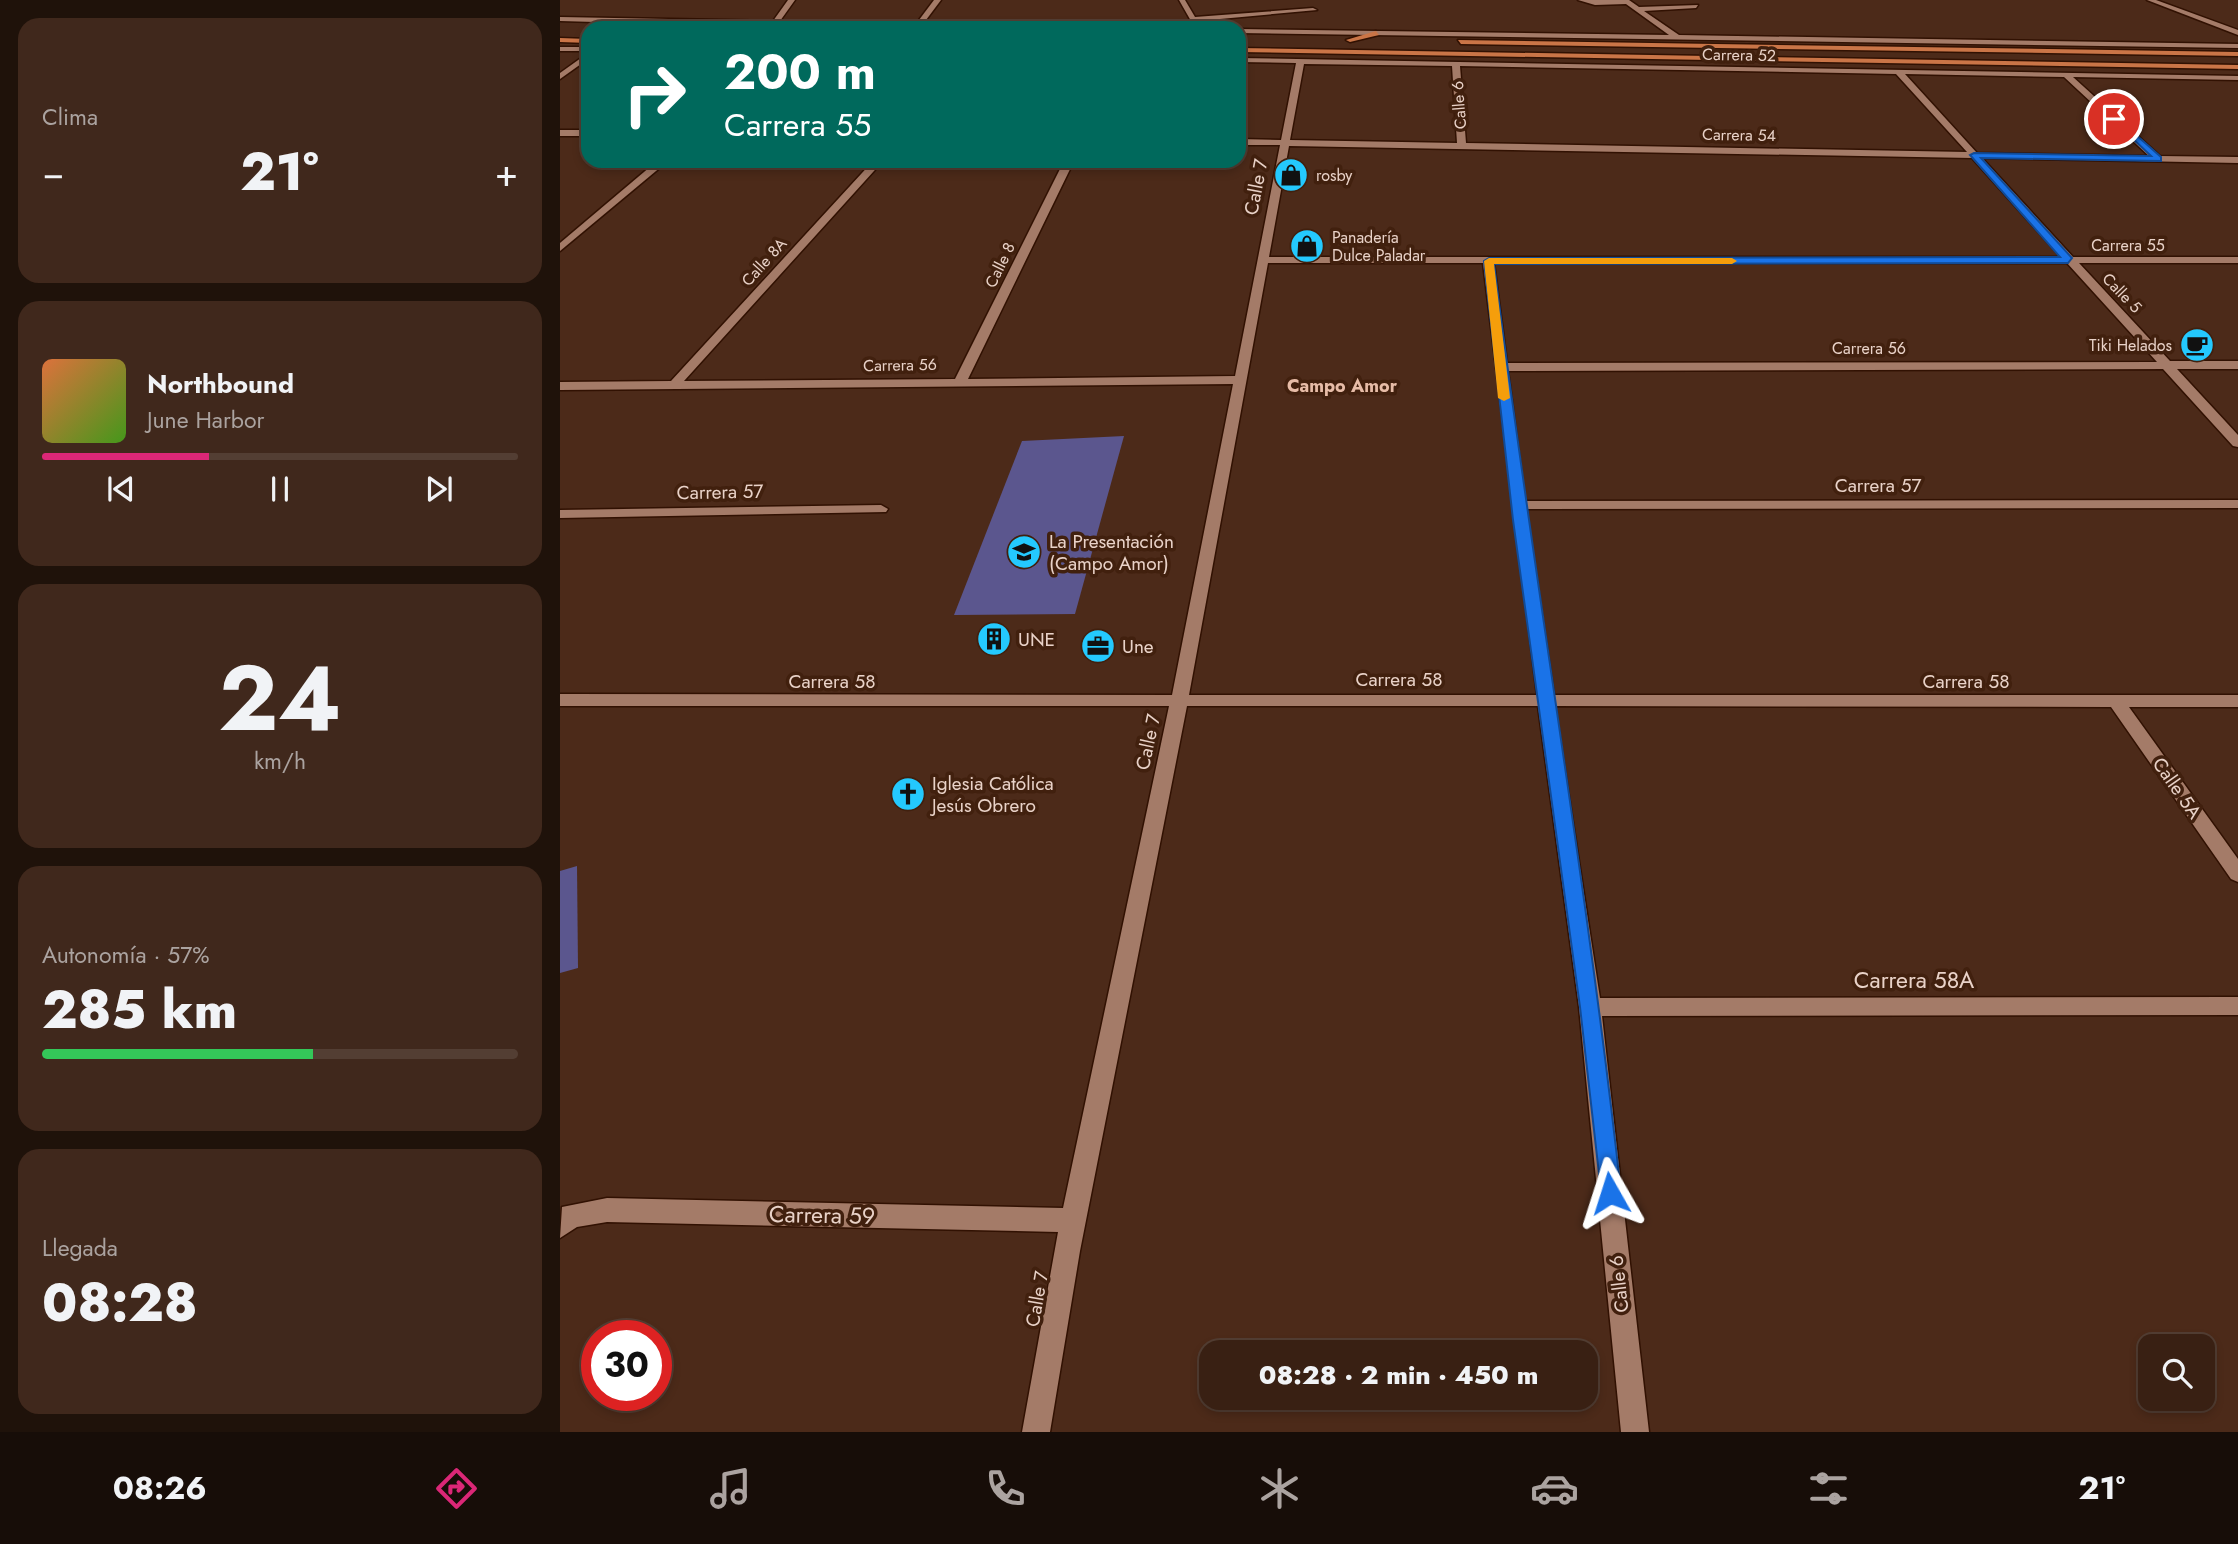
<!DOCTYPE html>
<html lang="es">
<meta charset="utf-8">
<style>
body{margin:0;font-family:Jost,sans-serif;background:#40281c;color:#f1f3f6;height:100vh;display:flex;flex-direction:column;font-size:26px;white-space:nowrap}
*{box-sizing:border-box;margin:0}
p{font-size:23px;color:#aba3a0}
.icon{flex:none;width:38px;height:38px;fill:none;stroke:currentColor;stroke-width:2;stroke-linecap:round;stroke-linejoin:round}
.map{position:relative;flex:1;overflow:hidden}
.sheet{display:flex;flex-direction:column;gap:18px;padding:18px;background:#1f120a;width:560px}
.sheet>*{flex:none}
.banner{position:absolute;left:21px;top:21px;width:665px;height:147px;border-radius:21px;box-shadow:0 4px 10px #0003,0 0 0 2px #533e33;background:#00695c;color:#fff;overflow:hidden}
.tools{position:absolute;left:1578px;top:1334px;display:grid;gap:14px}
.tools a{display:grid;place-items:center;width:77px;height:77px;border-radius:14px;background:#392013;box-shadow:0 4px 10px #0003,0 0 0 2px #533e33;font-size:35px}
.speed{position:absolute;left:21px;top:1320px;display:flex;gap:14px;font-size:35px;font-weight:700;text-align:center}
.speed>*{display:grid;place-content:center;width:91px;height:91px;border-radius:50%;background:#392013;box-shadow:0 4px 10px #0003,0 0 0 2px #533e33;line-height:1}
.speed .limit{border:10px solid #d22;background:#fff;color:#111}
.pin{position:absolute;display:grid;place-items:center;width:60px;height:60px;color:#fff;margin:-30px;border:4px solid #fff;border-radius:50%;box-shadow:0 2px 7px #0007}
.me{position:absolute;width:77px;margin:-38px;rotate:354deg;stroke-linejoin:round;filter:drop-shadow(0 0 5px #0008)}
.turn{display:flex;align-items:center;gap:24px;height:147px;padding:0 28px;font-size:32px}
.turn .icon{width:91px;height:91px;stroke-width:2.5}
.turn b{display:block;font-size:49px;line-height:60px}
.big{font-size:52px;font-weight:800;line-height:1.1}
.sheet .widget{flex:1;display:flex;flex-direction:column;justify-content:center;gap:10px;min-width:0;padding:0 24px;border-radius:21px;background:#40281c}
.sheet .dial{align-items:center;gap:0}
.dial b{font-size:91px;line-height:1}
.song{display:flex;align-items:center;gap:21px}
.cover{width:84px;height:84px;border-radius:10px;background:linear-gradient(135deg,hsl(20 70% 55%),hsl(100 70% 35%))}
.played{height:7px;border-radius:4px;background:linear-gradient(90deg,#db2777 35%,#533e33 35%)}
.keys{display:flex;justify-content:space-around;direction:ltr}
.heat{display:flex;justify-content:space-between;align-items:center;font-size:38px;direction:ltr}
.charge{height:10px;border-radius:5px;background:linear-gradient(90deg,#34c759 57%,#533e33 0)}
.trip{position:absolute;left:639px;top:1340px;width:399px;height:70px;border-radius:21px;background:#392013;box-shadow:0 4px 10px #0003,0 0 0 2px #533e33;font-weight:800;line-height:70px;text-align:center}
.dock{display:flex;height:112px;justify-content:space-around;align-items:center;background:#170d08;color:#aba3a0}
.dock .icon{width:49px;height:49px}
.dock .selected{color:#db2777}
.dock b{font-size:32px;color:#f1f3f6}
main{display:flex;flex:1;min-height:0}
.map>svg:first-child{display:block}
.green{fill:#5b568e}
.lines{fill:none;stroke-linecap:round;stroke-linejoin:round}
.minor-casing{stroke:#311102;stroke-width:3}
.major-casing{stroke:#311102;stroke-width:3}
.minor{fill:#a47b68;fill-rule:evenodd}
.major{fill:#ca7547;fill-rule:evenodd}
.route{fill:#1a73e8;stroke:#114b97;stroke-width:2}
.slow{fill:#f59e0b}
.labels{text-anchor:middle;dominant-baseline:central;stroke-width:7;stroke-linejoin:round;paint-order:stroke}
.far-street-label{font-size:16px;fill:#e9d2c8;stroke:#41200e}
.far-poi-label{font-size:16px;fill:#e9d2c8;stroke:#41200e;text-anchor:start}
.far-neighbourhood-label{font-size:18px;font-weight:bold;fill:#e7bca7;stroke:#41200e}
.street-label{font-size:19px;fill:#e9d2c8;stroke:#41200e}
.poi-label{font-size:19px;fill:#e9d2c8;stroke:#41200e;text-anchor:start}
.near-street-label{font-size:23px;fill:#e9d2c8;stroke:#41200e}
</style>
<main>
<section class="sheet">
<div class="widget"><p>Clima</p>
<div class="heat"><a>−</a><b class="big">21°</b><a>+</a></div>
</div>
<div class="widget">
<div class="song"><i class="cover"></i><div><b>Northbound</b><p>June Harbor</p></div></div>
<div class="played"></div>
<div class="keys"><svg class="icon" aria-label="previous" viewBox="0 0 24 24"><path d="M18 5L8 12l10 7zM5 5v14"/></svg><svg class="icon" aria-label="pause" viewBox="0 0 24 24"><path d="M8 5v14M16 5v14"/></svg><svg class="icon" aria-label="next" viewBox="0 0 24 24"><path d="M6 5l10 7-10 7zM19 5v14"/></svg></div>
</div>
<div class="widget dial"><b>24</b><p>km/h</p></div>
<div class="widget"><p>Autonomía · 57%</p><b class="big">285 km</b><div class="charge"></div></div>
<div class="widget"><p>Llegada</p><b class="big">08:28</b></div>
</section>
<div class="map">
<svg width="1678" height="1432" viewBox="0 0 1678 1432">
<rect width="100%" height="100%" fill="#4c2a19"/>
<!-- green -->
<g class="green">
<path d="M 564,436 L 515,614 L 394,615 L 462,441 Z"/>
<path d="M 17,866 L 18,968 L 0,973 L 0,871 Z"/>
</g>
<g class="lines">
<!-- minor casing -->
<g class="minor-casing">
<g id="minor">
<path d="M 228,0 L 235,0 L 220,21 L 356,24 L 374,0 L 381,0 L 363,24 L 452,28 L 214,27 L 0,21 L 0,17 L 213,21 Z"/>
<path d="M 619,0 L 625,0 L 635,17 L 753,8 L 757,10 L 638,21 L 642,27 L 635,28 Z"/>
<path d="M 1018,0 L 1069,0 L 1079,7 L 1138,5 L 1136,8 L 1084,11 L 1119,35 L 1678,44 L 1678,48 L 679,33 L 679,29 L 1109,35 L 1066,4 L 1035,5 Z"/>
<path d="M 1587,0 L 1596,0 L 1678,30 L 1678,35 Z"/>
<rect x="0" y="47" width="28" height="4"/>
<path d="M 28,53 L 28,59 L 0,79 L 0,73 Z"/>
<path d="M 679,58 L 1678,76 L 1678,80 L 1513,77 L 1600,156 L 1678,157 L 1678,163 L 1422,158 L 1513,257 L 1678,257 L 1678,263 L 1519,263 L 1610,361 L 1678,361 L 1678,369 L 1617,369 L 1678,435 L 1678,447 L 1673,446 L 1603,369 L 948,371 L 965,501 L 1678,500 L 1678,508 L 966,509 L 994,695 L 1678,695 L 1678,707 L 1569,707 L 1678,859 L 1678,882 L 1671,879 L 1551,707 L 995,706 L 1040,998 L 1678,997 L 1678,1015 L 1042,1016 L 1089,1432 L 1061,1432 L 1019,1007 L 978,706 L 627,706 L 520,1251 L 490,1432 L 462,1432 L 498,1232 L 47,1222 L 17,1227 L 0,1238 L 2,1207 L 47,1198 L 503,1208 L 609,706 L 0,706 L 0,694 L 612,695 L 673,384 L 0,390 L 0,382 L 111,381 L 313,161 L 323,161 L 124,381 L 395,379 L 504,161 L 514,161 L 408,379 L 675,376 L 720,145 L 679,145 L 679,139 L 721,140 L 736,63 L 679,62 ZM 744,64 L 892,66 L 897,143 L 730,140 ZM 900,66 L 1336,74 L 1407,152 L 906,143 ZM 1345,74 L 1504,77 L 1589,156 L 1417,153 ZM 729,146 L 1412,158 L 1501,257 L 709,257 ZM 708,263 L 923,263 L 977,695 L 629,695 ZM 934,263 L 1507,263 L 1597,362 L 947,363 Z"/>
<rect x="0" y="130" width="28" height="6"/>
<path d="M 97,161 L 108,161 L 0,251 L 0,243 Z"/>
<path d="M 321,505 L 328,509 L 326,512 L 0,518 L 0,510 Z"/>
</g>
</g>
<!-- major casing -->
<g class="major-casing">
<g id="major">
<path d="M 396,25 L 413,28 L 396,28 Z"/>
<path d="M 816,31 L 819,35 L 790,42 L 786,40 Z"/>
<path d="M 0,38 L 28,39 L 28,43 L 0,42 Z"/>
<path d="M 898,40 L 1678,52 L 1678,56 L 901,44 Z"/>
<path d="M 679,48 L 1678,65 L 1678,69 L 679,52 Z"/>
</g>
</g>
<!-- minor -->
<use href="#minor" class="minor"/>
<!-- major -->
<use href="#major" class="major"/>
</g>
<!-- route -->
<path class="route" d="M 1551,118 L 1557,118 L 1601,157 L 1601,161 L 1421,158 L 1512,258 L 1508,263 L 934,264 C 973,574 1027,882 1061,1193 L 1058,1200 L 1050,1203 L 1042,1200 L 1020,1007 L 953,520 L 924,261 L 929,258 L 1500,257 L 1410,155 L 1414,153 L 1591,156 Z"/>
<!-- slow -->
<path class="slow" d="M 929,258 L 1172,258 L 1177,261 L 1172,264 L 934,264 L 950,398 L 944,401 L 938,398 L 924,261 Z"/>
<!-- icons -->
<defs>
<g id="shop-disc" transform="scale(1.75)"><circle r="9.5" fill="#24c9fe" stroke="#41200e"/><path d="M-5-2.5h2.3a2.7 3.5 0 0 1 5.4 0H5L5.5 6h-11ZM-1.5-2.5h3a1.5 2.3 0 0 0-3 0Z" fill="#111"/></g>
<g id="cafe-disc" transform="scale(1.75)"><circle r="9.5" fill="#24c9fe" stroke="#41200e"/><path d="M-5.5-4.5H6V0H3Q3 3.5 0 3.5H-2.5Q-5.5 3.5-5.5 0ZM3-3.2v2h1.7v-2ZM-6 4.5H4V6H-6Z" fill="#111"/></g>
<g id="school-disc" transform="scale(1.75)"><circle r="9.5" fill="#24c9fe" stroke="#41200e"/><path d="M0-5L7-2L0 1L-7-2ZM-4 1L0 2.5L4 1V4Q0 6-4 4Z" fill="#111"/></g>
<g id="building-disc" transform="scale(1.75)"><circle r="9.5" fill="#24c9fe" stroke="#41200e"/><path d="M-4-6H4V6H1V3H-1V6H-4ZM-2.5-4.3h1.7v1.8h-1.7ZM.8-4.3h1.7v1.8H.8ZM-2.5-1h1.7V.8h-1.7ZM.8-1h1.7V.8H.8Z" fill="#111"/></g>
<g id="office-disc" transform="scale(1.75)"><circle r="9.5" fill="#24c9fe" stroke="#41200e"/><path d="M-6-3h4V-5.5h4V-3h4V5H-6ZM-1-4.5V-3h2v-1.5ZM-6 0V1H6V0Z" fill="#111"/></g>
<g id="church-disc" transform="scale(1.75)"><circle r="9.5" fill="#24c9fe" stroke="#41200e"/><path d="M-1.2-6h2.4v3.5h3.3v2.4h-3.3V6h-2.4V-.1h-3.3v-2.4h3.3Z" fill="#111"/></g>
</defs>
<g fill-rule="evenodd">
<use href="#shop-disc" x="731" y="175"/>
<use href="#shop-disc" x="747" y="246"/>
<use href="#cafe-disc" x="1637" y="345"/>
<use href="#school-disc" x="464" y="552"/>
<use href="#building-disc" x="434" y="639"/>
<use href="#office-disc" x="538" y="646"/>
<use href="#church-disc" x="348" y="794"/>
</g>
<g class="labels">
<!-- far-street labels -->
<g class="far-street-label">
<text transform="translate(1179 55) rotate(1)">Carrera 52</text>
<text transform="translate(899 105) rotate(-94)">Calle 6</text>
<text transform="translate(1179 135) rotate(1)">Carrera 54</text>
<text x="1568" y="245">Carrera 55</text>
<text transform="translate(204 262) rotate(-48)">Calle 8A</text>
<text transform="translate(440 265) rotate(-64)">Calle 8</text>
<text transform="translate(1562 293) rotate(46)">Calle 5</text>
<text x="1309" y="348">Carrera 56</text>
<text transform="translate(340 365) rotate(-1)">Carrera 56</text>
</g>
<!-- far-poi labels -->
<g class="far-poi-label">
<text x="756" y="175">rosby</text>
<text x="772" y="237">Panadería<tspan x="772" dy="18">Dulce Paladar</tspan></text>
<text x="1612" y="345" text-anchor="end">Tiki Helados</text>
</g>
<!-- far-neighbourhood labels -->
<g class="far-neighbourhood-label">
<text x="782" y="386">Campo Amor</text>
</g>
<!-- street labels -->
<g class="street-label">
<text transform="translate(696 187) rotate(-79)">Calle 7</text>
<text x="1318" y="485">Carrera 57</text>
<text transform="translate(160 492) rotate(-1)">Carrera 57</text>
<text x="839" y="679">Carrera 58</text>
<text x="272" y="681">Carrera 58</text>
<text x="1406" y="681">Carrera 58</text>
<text transform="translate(588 742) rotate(-78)">Calle 7</text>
<text transform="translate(1617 788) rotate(55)">Calle 5A</text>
<text transform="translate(1059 1284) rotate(-96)">Calle 6</text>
<text transform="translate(477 1299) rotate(-80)">Calle 7</text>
</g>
<!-- poi labels -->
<g class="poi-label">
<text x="489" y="541">La Presentación<tspan x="489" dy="22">(Campo Amor)</tspan></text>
<text x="458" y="639">UNE</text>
<text x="562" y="646">Une</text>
<text x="372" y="783">Iglesia Católica<tspan x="372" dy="22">Jesús Obrero</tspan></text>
</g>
<!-- near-street labels -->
<g class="near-street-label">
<text x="1354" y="980">Carrera 58A</text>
<text transform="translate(262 1215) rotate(1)">Carrera 59</text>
</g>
</g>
</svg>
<div class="tools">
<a><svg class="icon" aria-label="search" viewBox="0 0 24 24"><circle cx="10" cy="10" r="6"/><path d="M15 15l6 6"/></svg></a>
</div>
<div class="speed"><div class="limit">30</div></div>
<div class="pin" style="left:1554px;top:119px;background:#d93025"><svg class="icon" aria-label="arrive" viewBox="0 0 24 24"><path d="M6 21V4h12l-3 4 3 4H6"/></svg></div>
<svg class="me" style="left:1050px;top:1193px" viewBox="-20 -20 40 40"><path d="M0-17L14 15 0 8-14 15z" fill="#1a73e8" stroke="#fff" stroke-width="4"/></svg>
<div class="trip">08:28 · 2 min · 450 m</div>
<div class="banner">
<div class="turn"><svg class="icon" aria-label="right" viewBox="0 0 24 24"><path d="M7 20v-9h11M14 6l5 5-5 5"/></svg><div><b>200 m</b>Carrera 55</div></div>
</div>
</div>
</main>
<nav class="dock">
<b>08:26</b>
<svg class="icon selected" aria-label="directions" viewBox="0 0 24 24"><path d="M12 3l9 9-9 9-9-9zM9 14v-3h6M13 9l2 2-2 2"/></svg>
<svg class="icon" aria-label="music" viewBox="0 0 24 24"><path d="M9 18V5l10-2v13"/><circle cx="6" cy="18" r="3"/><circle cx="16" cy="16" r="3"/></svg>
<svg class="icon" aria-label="phone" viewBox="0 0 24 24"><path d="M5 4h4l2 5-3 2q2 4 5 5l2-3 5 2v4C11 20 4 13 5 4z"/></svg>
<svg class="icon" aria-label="climate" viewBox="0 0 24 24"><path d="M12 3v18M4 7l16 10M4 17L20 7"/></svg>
<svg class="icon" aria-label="car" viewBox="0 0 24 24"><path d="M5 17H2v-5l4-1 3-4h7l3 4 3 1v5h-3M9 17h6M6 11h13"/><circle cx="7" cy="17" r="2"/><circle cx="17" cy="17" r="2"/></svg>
<svg class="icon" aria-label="filters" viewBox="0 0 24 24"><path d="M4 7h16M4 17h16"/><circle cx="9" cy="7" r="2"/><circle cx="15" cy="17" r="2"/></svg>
<b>21°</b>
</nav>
